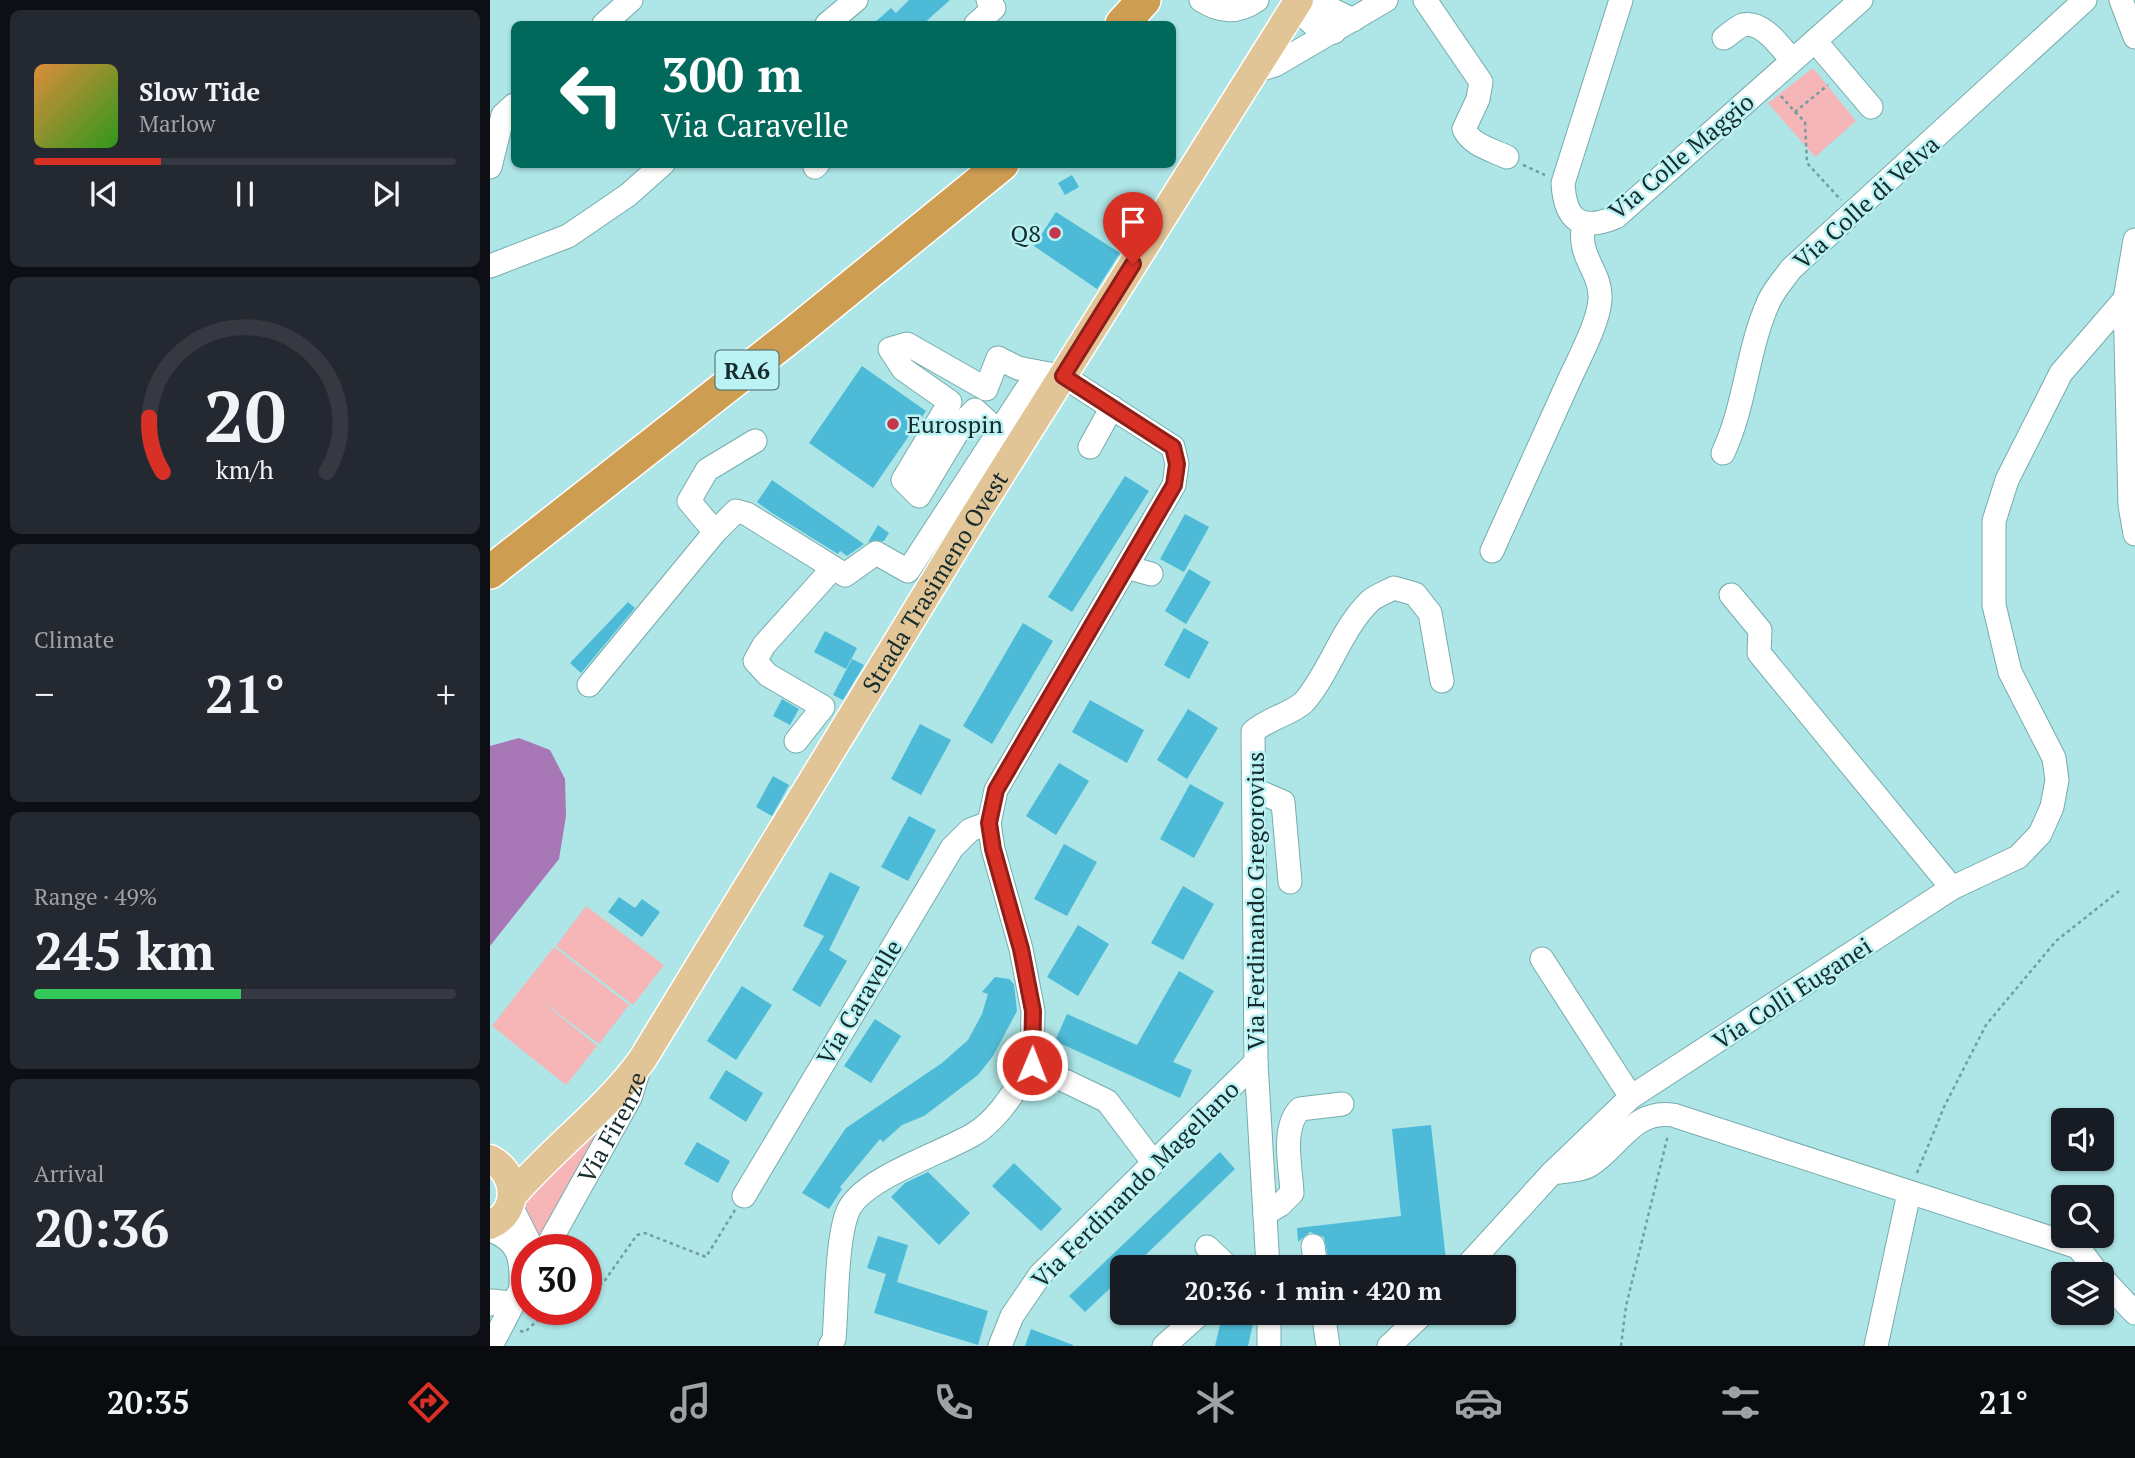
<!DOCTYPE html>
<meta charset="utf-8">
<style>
body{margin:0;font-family:"PT Serif",serif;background:#242831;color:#f1f3f6;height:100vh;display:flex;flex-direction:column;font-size:26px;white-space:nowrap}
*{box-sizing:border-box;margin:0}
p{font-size:23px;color:#9ea1a6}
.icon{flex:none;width:38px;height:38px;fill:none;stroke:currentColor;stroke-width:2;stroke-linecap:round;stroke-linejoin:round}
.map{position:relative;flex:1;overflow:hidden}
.side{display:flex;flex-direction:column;gap:10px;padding:10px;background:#0d0f14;width:490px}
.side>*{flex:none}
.top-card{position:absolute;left:21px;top:21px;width:665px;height:147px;border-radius:10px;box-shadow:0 2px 5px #0004;background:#00695c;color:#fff;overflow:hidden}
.controls{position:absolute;left:1561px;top:1108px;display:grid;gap:14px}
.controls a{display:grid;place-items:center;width:63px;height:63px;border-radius:10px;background:#171b24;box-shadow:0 2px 5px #0004;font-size:35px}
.speed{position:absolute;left:21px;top:1234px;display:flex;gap:14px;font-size:35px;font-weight:700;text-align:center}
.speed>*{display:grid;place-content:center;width:91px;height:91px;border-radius:50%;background:#171b24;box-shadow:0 2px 5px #0004;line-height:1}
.speed .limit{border:10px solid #d22;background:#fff;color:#111}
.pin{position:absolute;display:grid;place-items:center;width:60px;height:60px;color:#fff;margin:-72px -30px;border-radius:50% 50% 50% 0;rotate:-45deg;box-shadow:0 0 7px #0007}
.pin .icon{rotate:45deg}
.me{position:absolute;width:77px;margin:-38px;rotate:1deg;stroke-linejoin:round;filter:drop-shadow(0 0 5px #0008)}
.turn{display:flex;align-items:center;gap:24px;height:147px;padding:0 35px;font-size:32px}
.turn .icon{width:91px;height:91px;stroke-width:2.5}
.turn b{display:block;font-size:49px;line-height:60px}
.big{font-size:52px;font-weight:700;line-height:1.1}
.side .tile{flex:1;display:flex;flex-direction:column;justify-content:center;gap:10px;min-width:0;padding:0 24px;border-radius:10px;background:#242831}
.side .dial{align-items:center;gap:0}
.dial svg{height:182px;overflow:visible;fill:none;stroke:#363941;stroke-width:7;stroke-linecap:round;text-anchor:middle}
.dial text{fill:#f1f3f6;stroke:none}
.song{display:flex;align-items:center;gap:21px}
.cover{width:84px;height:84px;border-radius:10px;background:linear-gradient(135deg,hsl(30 70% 55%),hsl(110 70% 35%))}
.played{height:7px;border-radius:4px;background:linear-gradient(90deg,#d93025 30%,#363941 30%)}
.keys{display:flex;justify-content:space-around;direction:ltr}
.heat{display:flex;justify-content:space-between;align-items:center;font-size:38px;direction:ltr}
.charge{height:10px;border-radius:5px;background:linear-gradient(90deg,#34c759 49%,#363941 0)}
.trip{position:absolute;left:620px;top:1255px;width:406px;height:70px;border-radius:10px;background:#171b24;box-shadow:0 2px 5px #0004;font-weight:700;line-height:70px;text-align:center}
.tab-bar{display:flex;height:112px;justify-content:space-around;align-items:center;background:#090b0e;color:#9ea1a6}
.tab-bar .icon{width:49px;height:49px}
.tab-bar .current{color:#d93025}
.tab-bar b{font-size:32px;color:#f1f3f6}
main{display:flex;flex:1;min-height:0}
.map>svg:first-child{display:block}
.green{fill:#f6b5b6}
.water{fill:#a777b6}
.building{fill:#4dbbd7}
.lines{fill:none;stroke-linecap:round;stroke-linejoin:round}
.minor-casing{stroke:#77acad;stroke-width:25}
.major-casing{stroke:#fff;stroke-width:31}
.highway-casing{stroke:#fff;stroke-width:36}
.path{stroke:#739d9e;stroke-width:2.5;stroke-dasharray:3.5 3.5;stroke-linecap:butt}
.minor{stroke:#fff;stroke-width:23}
.major{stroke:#e1c597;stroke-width:28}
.highway{stroke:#cd9e52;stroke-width:33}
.route-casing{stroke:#8d1f18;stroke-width:18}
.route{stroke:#d93025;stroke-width:12}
.poi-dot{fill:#c6364a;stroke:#bbf2f4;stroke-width:2.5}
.labels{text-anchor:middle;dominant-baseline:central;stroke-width:5;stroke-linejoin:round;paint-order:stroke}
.shield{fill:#bbf2f4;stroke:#476768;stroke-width:2}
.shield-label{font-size:23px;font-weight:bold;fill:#152b2c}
.street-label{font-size:24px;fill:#152b2c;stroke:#bbf2f4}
.poi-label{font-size:24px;fill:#152b2c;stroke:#bbf2f4;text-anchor:end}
</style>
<main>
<section class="side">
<div class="tile">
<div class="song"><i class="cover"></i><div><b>Slow Tide</b><p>Marlow</p></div></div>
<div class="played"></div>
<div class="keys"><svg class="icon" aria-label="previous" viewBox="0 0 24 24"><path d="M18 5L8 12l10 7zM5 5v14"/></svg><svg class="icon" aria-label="pause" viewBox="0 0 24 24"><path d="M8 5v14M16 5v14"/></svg><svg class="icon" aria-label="next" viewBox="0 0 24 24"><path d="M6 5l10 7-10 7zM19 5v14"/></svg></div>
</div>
<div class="tile dial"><svg viewBox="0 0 100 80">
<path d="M14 69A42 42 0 1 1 86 69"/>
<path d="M14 69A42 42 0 0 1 8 45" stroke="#d93025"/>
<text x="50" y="56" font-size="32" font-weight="700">20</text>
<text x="50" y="72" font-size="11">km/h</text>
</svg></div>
<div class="tile"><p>Climate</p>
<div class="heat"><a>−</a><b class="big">21°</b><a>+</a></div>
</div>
<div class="tile"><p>Range · 49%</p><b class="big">245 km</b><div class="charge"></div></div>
<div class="tile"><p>Arrival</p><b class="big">20:36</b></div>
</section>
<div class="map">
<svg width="1645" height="1346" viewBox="0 0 1645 1346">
<rect width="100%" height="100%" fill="#aee5e6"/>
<!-- green -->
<g class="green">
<path d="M 1323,68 L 1366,121 L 1325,157 L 1278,103 Z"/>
<path d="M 96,906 L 174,965 L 143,1005 L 66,946 Z"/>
<path d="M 64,947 L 139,1005 L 109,1044 L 44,995 L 107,1046 L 76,1085 L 2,1026 Z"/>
<path d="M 111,1131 L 51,1238 C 47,1231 40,1222 37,1214 C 26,1181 89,1146 111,1131 Z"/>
</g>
<!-- water -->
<path class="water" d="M 29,738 L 60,750 L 75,779 L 76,816 L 69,859 L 0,946 L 0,746 Z"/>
<!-- building -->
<g class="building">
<path d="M 419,0 L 460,0 L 433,24 L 383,24 L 401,8 L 406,13 Z"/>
<path d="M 582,175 L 589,187 L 575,195 L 568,183 Z"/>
<path d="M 566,212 L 630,253 L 607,289 L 544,246 Z"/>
<path d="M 372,366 L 436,411 L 383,488 L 319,443 Z"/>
<path d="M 635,476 L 659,491 L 582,612 L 558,597 Z"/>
<path d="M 282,480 L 374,544 L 357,556 L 350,551 L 348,554 L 282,513 L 267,502 Z"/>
<path d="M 695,514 L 719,527 L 694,572 L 670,559 Z"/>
<path d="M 388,525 L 399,533 L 394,541 L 378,542 Z"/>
<path d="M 699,569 L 721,582 L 696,624 L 675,611 Z"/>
<path d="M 138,602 L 145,608 L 91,673 L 80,663 Z"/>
<path d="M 533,623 L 563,641 L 502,744 L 473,726 Z"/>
<path d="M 694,628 L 719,642 L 699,679 L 674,665 Z"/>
<path d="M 335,631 L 367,648 L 356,669 L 324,652 Z"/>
<path d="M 362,659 L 374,665 L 353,700 L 343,695 Z"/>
<path d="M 292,699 L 309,709 L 300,725 L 283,716 Z"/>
<path d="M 600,700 L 654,730 L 637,763 L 582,732 Z"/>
<path d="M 698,709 L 728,728 L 697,779 L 667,760 Z"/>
<path d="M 430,724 L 461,740 L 431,795 L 401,779 Z"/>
<path d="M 569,763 L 599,781 L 566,835 L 536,816 Z"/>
<path d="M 283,776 L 299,785 L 282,816 L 266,807 Z"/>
<path d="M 700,784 L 734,803 L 704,858 L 670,839 Z"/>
<path d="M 419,816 L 446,830 L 418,881 L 391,867 Z"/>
<path d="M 574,844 L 607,862 L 577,916 L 544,899 Z"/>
<path d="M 340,872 L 370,887 L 339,950 L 357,961 L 330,1007 L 302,990 L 334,936 L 313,926 Z"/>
<path d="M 693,886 L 724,904 L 693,960 L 661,943 Z"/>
<path d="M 129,897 L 145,908 L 152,899 L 170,912 L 152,937 L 118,912 Z"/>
<path d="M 588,925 L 619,944 L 588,996 L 557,977 Z"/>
<path d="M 689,971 L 724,991 L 683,1062 L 702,1070 L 690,1098 L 565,1041 L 577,1014 L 647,1045 Z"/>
<path d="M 505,977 L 519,979 L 524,984 L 527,1011 L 503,1056 L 488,1075 L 434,1116 L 412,1125 L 393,1142 L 390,1139 L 350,1187 L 352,1189 L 339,1209 L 312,1193 L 356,1128 L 452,1063 L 478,1040 L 492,1014 L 498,994 L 492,992 Z"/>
<path d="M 252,986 L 282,1005 L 246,1060 L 217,1041 Z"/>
<path d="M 385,1019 L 411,1036 L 381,1083 L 354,1066 Z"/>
<path d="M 236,1070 L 273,1093 L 256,1122 L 219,1098 Z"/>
<path d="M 941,1125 L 956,1260 L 895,1267 L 840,1267 L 834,1237 L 820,1232 L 808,1242 L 807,1228 L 911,1216 L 902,1129 Z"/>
<path d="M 207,1142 L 240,1161 L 228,1183 L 194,1164 Z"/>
<path d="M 730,1152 L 745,1169 L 643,1267 L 632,1267 L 632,1277 L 595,1312 L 579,1296 Z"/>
<path d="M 524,1163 L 572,1209 L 551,1231 L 502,1186 Z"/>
<path d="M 438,1172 L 480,1213 L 449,1245 L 401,1197 L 415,1183 Z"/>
<path d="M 388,1236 L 418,1245 L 407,1282 L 498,1311 L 488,1345 L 384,1313 L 396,1274 L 377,1268 Z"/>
<path d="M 733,1312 L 764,1319 L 758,1346 L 725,1346 Z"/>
<path d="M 541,1329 L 583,1345 L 583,1346 L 535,1346 Z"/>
</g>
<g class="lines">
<!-- minor casing -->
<g class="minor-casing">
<g id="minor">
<path d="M 711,0 C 730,12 747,14 767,0"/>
<path d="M 822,0 L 863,20"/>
<path d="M 935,0 L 991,82 L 988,99 L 974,129 C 981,145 1002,150 1017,157"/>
<path d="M 1131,0 L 1073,183 C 1075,220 1090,232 1126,217 L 1371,0"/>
<path d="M 1631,0 L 1645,37"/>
<path d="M 805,8 L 824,25 L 844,32"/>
<path d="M 114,24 L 141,0"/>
<path d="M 337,24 L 366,0"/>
<path d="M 486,24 L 504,8 L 498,0"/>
<path d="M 1234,38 C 1240,34 1247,27 1253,25 C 1273,20 1291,48 1302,60"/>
<path d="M 1325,41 L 1381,107"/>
<path d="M 765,71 L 785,65 L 896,0"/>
<path d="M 0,167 L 13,115 L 24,105"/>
<path d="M 325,167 L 328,164"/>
<path d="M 1645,240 L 1635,299 L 1640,505 L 1645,534"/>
<path d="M 0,266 L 78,236 L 138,195 L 173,164"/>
<path d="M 509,432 L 485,410 L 474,421 L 429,496 L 413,480 L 460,402 L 413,369 L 400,349 L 417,344 L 496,389 L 508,358 L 528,368 L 548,372"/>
<path d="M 265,441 L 217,470 L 199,501 L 225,532 L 246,511 L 257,514 L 355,575 L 386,553 L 418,571 L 548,372 L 573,376 L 683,447 L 687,464 L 684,485 L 506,790 L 499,823 L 503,849 L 531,949 L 543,1011 L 542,1065"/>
<path d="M 600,447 L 622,407"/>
<path d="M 1233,453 C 1256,404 1257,349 1279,301 C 1284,290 1293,280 1301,269 L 1595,0"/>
<path d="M 1002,551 C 1027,496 1052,440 1077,385 C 1087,362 1108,325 1110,300 C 1112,271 1086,257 1094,224"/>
<path d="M 636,567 L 661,574"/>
<path d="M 1241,595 L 1270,630 L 1269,653 L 1462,888"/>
<path d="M 99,685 L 225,532"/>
<path d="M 306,741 L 333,707 L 278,675 L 265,661 L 274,645 L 343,568"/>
<path d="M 765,790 L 793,802 L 800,882"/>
<path d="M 1052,959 L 1141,1097"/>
<path d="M 542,1065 L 617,1101 L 663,1162"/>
<path d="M 1062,1173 C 1073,1171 1091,1171 1100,1165 C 1129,1147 1143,1109 1183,1115 L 1588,1247 L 1608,1274"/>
<path d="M 254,1196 L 462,848 L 480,830 L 499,823"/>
<path d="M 20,1204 L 43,1250"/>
<path d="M 775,1214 L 790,1205 L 802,1193 C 801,1168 791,1128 810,1109 L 852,1104"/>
<path d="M 0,1230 C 29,1240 32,1258 31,1287"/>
<path d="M 823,1246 L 826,1267"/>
<path d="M 717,1247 L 733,1262 L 734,1267"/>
<path id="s1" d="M 55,1250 L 140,1098 L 150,1066"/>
<path d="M 778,1267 L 766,1062 L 763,732 C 778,718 802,714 814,702 C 840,672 851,629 880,601 C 886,596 896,592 904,588 L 925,594 L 940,613 L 952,681"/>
<path d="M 976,1267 L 1062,1173 L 1141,1097 L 1462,888 L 1528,857 L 1550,834 L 1562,807 L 1567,780 L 1564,758 L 1520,672 L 1504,605 L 1504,521 L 1517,480 L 1571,373 L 1635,299"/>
<path d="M 1612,1278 L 1645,1313"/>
<path d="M 0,1304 L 2,1301 L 22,1303"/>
<path d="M 833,1312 L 838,1346"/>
<path d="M 1,1346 L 37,1277"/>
<path d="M 340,1346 L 344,1339 C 347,1306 346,1240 358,1211 C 372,1178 453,1153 484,1134 C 509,1119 526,1088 542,1065"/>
<path d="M 510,1346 L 522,1316 L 550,1275 L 766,1062"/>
<path d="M 674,1346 L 712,1312"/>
<path d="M 779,1346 L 779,1312"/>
<path d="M 899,1346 L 935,1312"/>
<path d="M 1386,1346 L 1419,1193"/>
</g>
</g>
<!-- major casing -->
<g class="major-casing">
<g id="major">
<path d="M 0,1159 C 28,1173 30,1212 0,1225"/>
<path id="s2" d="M 22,1196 C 63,1148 115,1111 152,1060 L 482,520 L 809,0"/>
</g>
</g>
<!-- highway casing -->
<g class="highway-casing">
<g id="highway">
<path d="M 632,24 L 654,0"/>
<path d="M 0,572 L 302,335 L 512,164"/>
</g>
</g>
<!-- path -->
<g class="path">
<path d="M 1291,96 L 1305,112 L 1338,85"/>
<path d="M 1305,112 L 1315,122 L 1317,163 L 1351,200"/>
<path d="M 1033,165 L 1055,175"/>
<path d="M 1427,1173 L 1454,1107 L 1496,1025 L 1566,941 L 1629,891"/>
<path d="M 96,1290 L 113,1283 L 147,1235 L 155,1233 L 216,1257 L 245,1210"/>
<path d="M 30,1331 L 35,1332 L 51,1317 L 67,1309"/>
<path d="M 1131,1346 L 1136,1306 L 1178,1135"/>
</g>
<!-- minor -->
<use href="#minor" class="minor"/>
<!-- major -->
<use href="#major" class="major"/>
<!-- highway -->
<use href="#highway" class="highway"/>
</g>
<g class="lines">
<!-- route casing -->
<g class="route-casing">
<path id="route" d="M 542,1065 L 543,1011 L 531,949 L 503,849 L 499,823 L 506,790 L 684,485 L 687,464 L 683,447 L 573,376 L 643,264"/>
</g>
<!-- route -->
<use href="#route" class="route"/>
</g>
<!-- markers -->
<g class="poi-dot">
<circle cx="565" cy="233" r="7"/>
<circle cx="403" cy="424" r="7"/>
</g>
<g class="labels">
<!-- shield labels -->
<rect class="shield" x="225.5" y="350.5" width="63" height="39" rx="5"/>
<g class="shield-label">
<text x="257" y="370">RA6</text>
</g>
<!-- street labels -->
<g class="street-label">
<text transform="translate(1191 156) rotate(-40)">Via Colle Maggio</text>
<text transform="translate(1376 202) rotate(-42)">Via Colle di Velva</text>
<text stroke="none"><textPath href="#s2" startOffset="749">Strada Trasimeno Ovest</textPath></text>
<text transform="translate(765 901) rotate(-90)">Via Ferdinando Gregorovius</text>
<text transform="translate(1302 993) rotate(-33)">Via Colli Euganei</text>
<text transform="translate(369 1002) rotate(-59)">Via Caravelle</text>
<text stroke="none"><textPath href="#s1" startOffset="140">Via Firenze</textPath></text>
<text transform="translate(645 1184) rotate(-45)">Via Ferdinando Magellano</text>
</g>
<!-- poi labels -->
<g class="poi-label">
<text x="551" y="233">Q8</text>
<text x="417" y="424" text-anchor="start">Eurospin</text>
</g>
</g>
</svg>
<div class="controls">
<a><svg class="icon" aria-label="sound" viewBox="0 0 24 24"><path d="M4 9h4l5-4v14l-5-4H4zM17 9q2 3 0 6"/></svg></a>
<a><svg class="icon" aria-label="search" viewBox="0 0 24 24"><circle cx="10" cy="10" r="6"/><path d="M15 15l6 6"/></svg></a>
<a><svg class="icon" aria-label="layers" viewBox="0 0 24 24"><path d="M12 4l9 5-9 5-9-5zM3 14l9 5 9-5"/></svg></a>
</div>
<div class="speed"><div class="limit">30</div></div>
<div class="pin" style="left:643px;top:264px;background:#d93025"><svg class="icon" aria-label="arrive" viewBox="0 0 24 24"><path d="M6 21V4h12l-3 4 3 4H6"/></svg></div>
<svg class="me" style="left:542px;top:1065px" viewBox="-20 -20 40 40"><circle r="17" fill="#d93025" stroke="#fff" stroke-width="3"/><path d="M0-11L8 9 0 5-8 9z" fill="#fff"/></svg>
<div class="trip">20:36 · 1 min · 420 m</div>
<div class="top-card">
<div class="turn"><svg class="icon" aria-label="left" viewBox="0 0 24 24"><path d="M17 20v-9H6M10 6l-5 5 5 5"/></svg><div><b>300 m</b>Via Caravelle</div></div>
</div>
</div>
</main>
<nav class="tab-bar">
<b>20:35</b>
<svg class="icon current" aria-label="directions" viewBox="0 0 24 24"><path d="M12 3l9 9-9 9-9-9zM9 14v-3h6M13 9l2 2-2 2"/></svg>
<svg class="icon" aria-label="music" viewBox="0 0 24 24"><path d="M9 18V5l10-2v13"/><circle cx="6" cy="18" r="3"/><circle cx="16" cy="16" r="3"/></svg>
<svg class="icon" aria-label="phone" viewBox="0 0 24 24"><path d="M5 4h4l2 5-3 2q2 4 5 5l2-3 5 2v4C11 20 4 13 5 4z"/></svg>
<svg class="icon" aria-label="climate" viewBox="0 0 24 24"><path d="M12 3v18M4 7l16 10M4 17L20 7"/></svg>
<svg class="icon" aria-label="car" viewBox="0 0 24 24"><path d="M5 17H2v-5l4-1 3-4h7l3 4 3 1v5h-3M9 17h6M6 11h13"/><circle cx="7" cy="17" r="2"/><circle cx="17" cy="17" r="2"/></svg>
<svg class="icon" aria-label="filters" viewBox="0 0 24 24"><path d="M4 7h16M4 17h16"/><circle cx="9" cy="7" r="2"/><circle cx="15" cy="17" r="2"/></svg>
<b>21°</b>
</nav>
